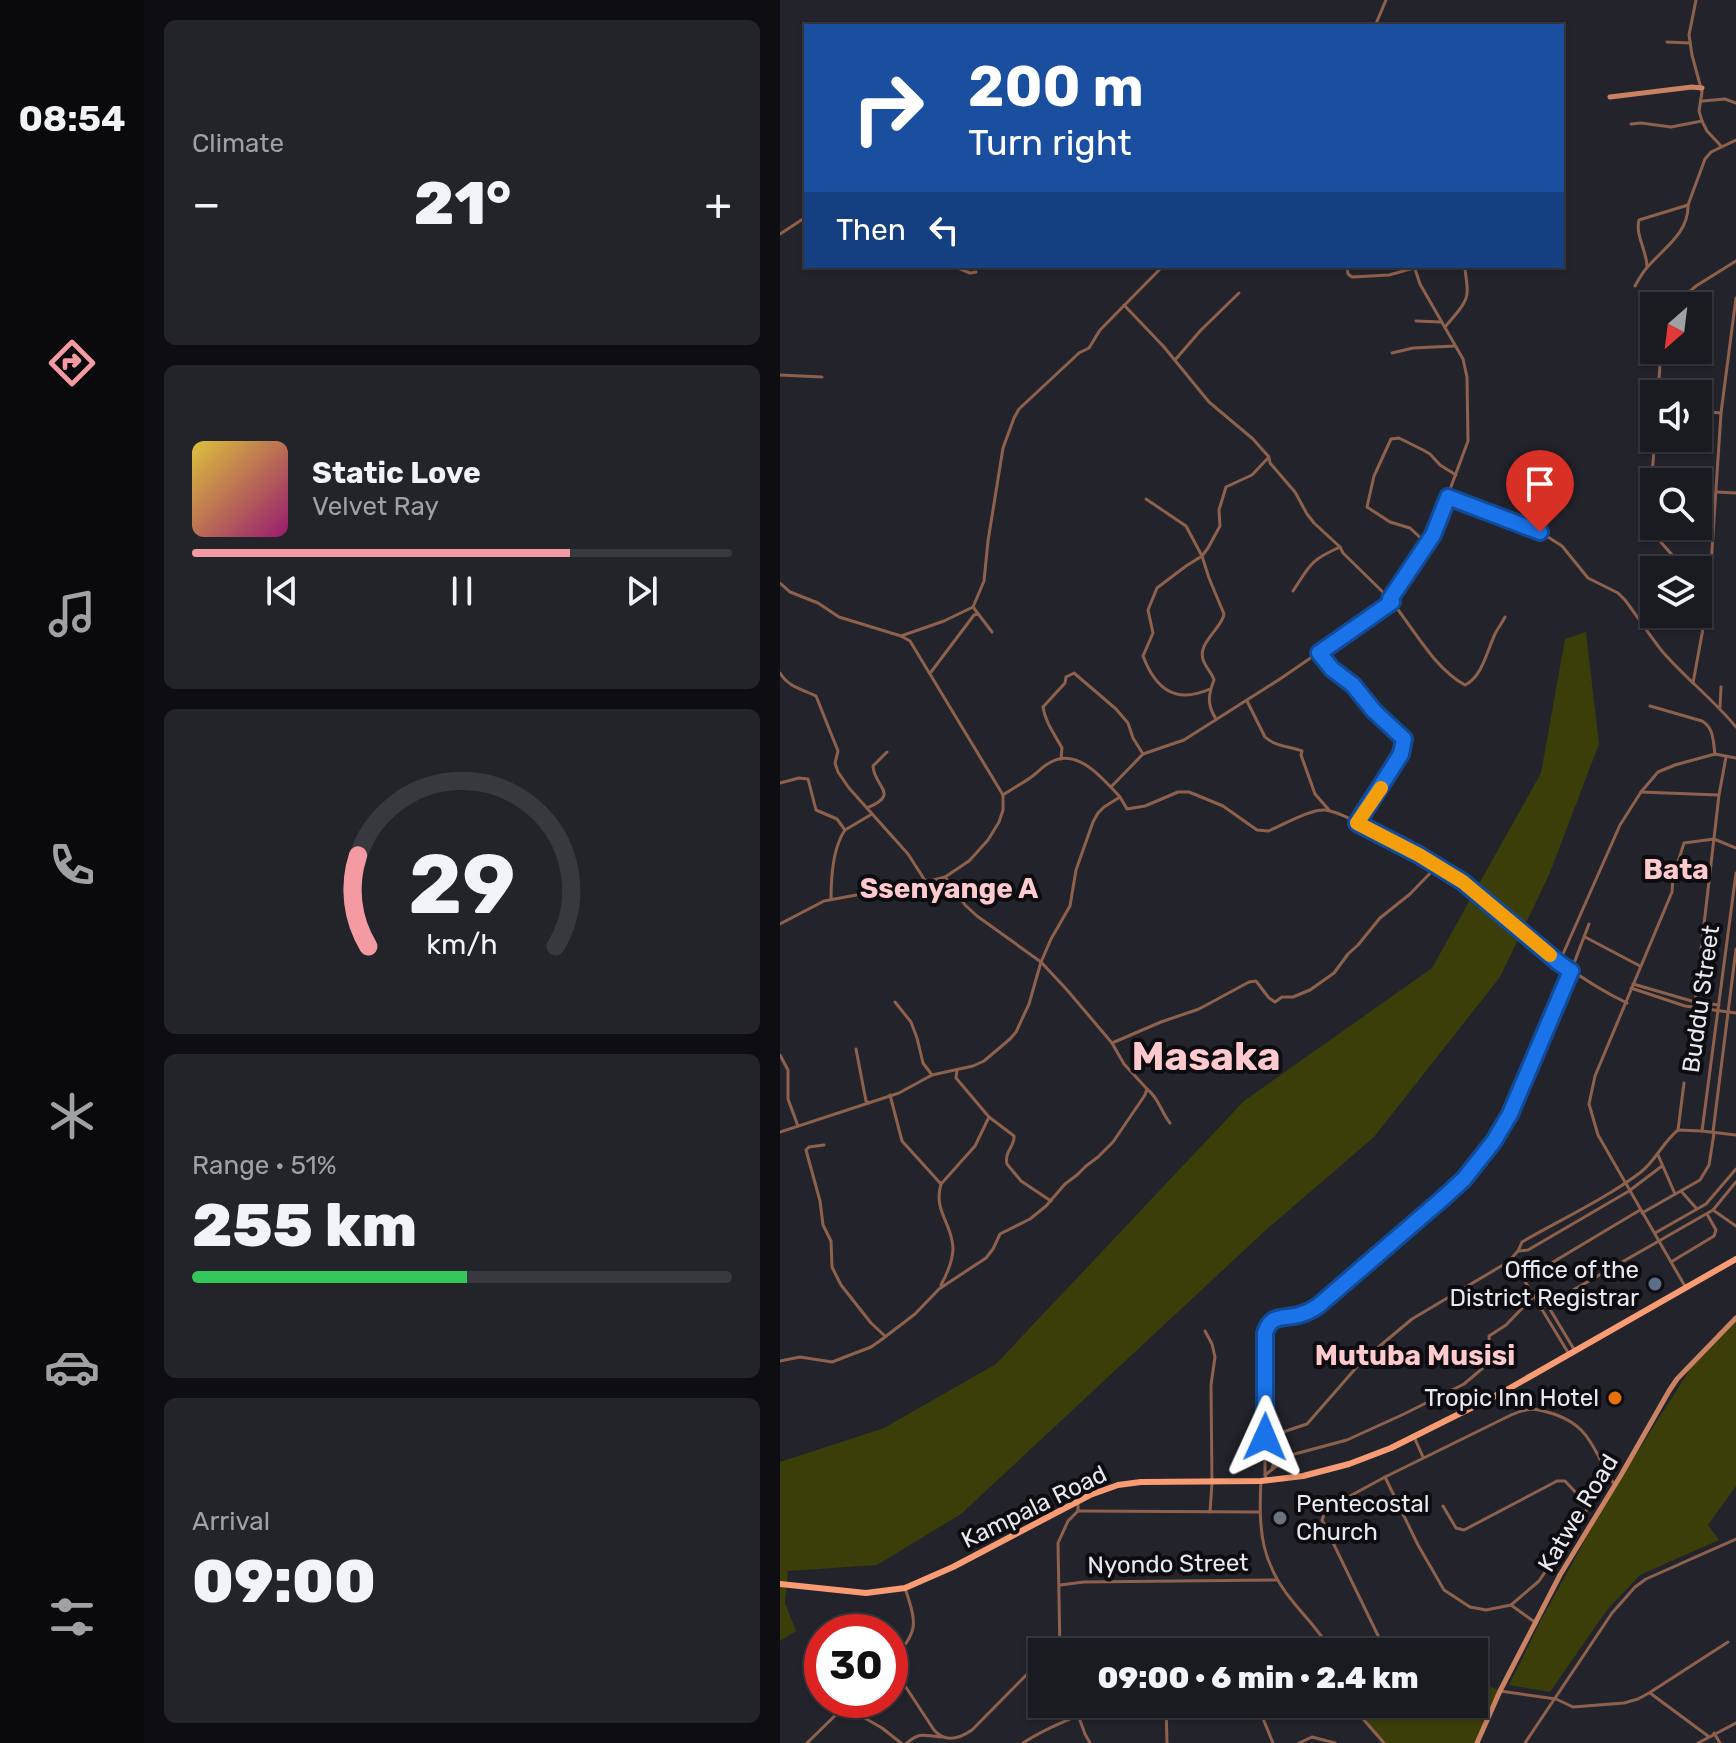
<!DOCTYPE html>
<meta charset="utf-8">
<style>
body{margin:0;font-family:Rubik,sans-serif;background:#23232a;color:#f1f3f6;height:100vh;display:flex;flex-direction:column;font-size:30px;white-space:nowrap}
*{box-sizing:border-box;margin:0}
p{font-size:26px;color:#9fa1a5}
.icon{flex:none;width:44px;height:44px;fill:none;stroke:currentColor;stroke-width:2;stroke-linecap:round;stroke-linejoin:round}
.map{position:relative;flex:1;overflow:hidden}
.side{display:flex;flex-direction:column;gap:20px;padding:20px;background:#0e0e12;width:636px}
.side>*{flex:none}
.top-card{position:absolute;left:24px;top:24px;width:760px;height:244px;border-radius:0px;box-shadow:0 2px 6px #0004,0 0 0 2px #38383f;background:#1a4fa0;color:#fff;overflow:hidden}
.needle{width:52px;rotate:208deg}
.buttons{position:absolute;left:860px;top:292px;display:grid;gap:16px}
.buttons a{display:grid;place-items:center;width:72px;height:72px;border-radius:0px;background:#1a1a21;box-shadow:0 2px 6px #0004,0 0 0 2px #38383f;font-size:40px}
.speed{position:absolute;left:24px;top:1614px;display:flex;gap:16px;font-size:40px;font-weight:700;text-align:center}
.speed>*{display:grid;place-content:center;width:104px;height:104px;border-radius:50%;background:#1a1a21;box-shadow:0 2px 6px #0004,0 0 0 2px #38383f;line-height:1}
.speed .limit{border:12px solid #d22;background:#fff;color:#111}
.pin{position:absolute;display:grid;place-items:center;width:68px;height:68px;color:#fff;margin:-82px -34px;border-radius:50% 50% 50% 0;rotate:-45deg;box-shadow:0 0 8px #0007}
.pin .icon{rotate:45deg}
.me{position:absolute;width:88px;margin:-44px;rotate:1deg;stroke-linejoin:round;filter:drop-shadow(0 0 6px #0008)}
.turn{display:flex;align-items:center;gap:28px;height:168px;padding:0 32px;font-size:36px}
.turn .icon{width:104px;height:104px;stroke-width:2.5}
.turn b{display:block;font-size:56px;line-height:68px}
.then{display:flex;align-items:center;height:76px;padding:0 32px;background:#0003;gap:16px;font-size:30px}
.big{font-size:60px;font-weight:800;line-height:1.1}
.side .card{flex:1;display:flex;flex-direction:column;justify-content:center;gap:12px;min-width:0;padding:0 28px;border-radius:12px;background:#23232a}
.side .dial{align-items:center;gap:0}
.dial svg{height:208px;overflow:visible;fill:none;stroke:#38383f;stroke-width:7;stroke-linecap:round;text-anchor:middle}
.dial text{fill:#f1f3f6;stroke:none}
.song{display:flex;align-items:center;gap:24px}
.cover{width:96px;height:96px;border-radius:12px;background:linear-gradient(135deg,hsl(50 70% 55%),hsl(320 70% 35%))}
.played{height:8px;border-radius:4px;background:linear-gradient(90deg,#f49aa2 70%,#38383f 70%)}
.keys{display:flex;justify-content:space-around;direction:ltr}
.heat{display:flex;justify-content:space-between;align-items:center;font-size:44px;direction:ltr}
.charge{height:12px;border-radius:6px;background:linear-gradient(90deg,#34c759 51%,#38383f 0)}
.trip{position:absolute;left:248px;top:1638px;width:460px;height:80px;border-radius:0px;background:#1a1a21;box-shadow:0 2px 6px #0004,0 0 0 2px #38383f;font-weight:800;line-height:80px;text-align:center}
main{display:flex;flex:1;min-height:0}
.tabs{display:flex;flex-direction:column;width:144px;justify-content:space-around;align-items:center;background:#0a0a0d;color:#9fa1a5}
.tabs .icon{width:56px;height:56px}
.tabs .active{color:#f49aa2}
.tabs b{font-size:36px;color:#f1f3f6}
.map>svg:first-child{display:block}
.green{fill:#3b3e09}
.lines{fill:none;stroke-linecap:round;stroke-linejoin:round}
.street{stroke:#8e614d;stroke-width:3}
.secondary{stroke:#ca8263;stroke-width:5}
.primary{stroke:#f99c73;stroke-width:6}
.route-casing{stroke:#114b97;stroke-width:20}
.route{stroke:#1a73e8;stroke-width:14}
.slow{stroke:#f59e0b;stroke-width:14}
.service-dot{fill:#5c6f8a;stroke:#0d0d11;stroke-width:3}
.food-dot{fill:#e8710a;stroke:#0d0d11;stroke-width:3}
.worship-dot{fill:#6b7280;stroke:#0d0d11;stroke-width:3}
.labels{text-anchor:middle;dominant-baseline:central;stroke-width:8;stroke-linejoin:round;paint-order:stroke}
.street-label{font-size:24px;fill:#e8e8ef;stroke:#0d0d11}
.poi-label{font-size:24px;fill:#e8e8ef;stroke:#0d0d11;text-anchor:end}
.quarter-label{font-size:28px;font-weight:bold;fill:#ffcace;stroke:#0d0d11}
.town-label{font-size:40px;font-weight:bold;fill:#ffcace;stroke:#0d0d11}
</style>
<main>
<nav class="tabs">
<b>08:54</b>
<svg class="icon active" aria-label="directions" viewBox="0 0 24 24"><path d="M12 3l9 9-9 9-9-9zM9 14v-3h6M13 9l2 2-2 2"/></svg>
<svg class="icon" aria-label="music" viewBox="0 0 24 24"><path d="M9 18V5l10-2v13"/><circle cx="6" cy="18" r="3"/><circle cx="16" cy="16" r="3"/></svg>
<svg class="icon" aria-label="phone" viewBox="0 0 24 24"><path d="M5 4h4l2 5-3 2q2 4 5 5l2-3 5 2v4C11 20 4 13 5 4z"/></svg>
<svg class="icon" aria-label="climate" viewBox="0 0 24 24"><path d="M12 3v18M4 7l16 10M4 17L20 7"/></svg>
<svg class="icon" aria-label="car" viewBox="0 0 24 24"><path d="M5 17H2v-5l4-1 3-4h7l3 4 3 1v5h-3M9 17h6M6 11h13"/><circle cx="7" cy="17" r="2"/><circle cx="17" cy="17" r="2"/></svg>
<svg class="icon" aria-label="filters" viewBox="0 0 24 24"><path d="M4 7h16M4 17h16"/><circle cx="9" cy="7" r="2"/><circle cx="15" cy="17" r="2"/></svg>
</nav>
<section class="side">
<div class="card"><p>Climate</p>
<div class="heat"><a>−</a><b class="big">21°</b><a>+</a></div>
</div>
<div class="card">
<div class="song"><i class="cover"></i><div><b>Static Love</b><p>Velvet Ray</p></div></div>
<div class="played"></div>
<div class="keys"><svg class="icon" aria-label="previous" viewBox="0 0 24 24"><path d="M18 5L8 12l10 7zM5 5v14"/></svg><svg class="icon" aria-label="pause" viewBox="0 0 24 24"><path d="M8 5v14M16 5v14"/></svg><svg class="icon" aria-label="next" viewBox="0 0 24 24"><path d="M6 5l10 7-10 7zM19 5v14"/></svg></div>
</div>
<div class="card dial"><svg viewBox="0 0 100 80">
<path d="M14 69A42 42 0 1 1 86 69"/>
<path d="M14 69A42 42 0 0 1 10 34" stroke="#f49aa2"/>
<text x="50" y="56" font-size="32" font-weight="700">29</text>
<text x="50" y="72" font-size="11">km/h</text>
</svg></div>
<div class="card"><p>Range · 51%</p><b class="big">255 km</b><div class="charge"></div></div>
<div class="card"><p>Arrival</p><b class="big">09:00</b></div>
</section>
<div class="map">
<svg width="956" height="1743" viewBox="0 0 956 1743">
<rect width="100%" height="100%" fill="#23232c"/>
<!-- green -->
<g class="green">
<path d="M 806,632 L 819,744 L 769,875 L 720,977 L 594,1137 L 487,1229 L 181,1514 L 97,1565 L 8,1571 L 5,1603 L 16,1631 L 0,1641 L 0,1462 L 104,1428 L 216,1364 L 464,1101 L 652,968 L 761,773 L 785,639 Z"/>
<path d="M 956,1321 L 956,1486 L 928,1525 L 939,1540 L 860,1575 L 827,1610 L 770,1692 L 729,1685 L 761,1620 L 826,1502 L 865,1440 L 914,1363 Z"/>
<path d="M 694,1679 L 720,1691 L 697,1743 L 603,1743 L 577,1712 L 587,1704 L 694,1704 Z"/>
</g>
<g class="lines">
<!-- street -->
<g class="street">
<path d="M 595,26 L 606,0"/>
<path d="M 887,42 L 910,43"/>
<path d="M 922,101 L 945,99 L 956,103"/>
<path d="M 922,121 L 927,131 L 941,146"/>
<path d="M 851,124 L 861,123 L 891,127 L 922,121 L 919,111 L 922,92 L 912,55 L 909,35 L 916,0"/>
<path d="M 0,234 L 26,217"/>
<path d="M 173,266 L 190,273 L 196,272"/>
<path d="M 567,266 L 568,274 L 572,277 L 609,275 L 634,268"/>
<path d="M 867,267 C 867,251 855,235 859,220 L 908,205 L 925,159 L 931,152 L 956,140"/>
<path d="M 855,286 C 858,281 861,275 865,270 C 881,250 909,234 908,205"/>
<path d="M 344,305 L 384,347 L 429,402 L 473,439 L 489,457 L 490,463 L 515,492 L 527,514 L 534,523 L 560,547 L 563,553 L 610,599"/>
<path d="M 893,306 L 916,286 L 956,261"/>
<path d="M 636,321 L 661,322"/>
<path d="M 665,327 C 672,318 687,304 687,293 C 688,284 685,275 685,266"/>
<path d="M 612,353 L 633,348 L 675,346"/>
<path d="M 395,360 L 421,330 L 459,293"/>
<path d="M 0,375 L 42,377"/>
<path d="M 878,394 L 881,350"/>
<path d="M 918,411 L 941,413"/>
<path d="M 937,492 L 956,493"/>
<path d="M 668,497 L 768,537 L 782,546 L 808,578 L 838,593 L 845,600 C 858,617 869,635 882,651 C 905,678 933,699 956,727"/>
<path d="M 366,499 L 406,526 L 422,556 L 429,578 L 444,614 C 442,629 415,644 424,662 C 427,669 432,673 434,680 C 428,695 427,705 436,719"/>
<path d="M 874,516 L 871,487 L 875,438"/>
<path d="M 876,526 L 880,541 L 905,570"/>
<path d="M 646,543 L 630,528 L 610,522 L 587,507 L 594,476 L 611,439 L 619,438 L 643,450 L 650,454 L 660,465 L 676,475"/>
<path d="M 0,583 L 10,592 L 38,603 L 59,617 L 121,636 L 130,641 L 223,795 L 223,810 L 219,822 L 208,840 L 189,861 L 165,877 L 146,882 L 44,901 L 0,924"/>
<path d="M 918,584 L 929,596"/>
<path d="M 513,591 C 531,564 529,561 560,547"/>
<path d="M 612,602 C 634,629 653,667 685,685 C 702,677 707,651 715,634 C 718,628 722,623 725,617"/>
<path d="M 193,607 L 212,632"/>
<path d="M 121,636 L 164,621 L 193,607 L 204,581 L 208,541 L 223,448 L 234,418 L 239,409 L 299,353 L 309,348 L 320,330 L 383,266"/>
<path d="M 539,653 L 552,669 L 573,685 L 599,716 L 622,735 L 624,742 L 619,758 L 577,823"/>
<path d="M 151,672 L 194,615 L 198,614"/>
<path d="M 0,673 C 8,687 22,689 36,696 L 58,751 L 55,763 L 58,772 L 69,788 L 128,854 L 146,882"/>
<path d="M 913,683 L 929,596 L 941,413 L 956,298"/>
<path d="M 430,689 C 396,704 376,690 363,656 L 373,633 L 368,610 L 377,588 L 406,566 L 422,556 L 428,548 L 440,526 L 439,510 L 446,487 L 472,475 L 488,458"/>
<path d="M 467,701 L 485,737 C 496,747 510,746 522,751 L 521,755 L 535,794 L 549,810"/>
<path d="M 870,706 L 922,721 C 934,728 933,741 935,754"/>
<path d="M 940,707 L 941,687"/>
<path d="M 281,759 L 282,748 C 275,735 265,722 263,707 L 285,683 L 286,677 L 294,673 L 336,709 L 348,723 L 353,738 L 363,754"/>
<path d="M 0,783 L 19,778 L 28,779 L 36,810 L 57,819 L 65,830 C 53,847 51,879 51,899"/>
<path d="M 331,787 L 363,754 L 404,740 L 500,679 L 612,602 L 610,599 L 653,535 L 688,441 L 687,377 L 683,359 L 640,284 L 634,266"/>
<path d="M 861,792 L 938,795"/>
<path d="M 340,797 L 347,809 L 365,806 L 398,792 L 409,792 L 443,806 L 477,830 L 488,831 C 503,825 530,809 545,810 C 558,811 573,821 585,826 C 619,842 656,861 685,884 C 739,927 784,973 847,1003"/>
<path d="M 87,808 C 121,794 94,787 93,766 L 107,752"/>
<path d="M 65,830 L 92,814"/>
<path d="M 805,937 L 860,966"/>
<path d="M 779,963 L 840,825 L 861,792 L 878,772 L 895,765 L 935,754 L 956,758"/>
<path d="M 853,984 L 915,1002 L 939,1005"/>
<path d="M 851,988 L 905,1006 L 956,1013"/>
<path d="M 115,1002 L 131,1022 L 137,1038 L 143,1063 L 152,1075"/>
<path d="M 915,1002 L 939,795 L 946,757"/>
<path d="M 332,1043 L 381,1022 L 419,1009 L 469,982 L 476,981 L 489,998 L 495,1002 L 502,997 L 513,997 L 530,990 L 554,973 L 568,954 L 578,945 L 600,918 L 630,894 L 658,865"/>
<path d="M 76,1049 L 86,1101 L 89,1103"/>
<path d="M 0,1055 L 8,1070 L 8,1099 L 18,1126"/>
<path d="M 177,1070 L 176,1078 L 209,1117"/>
<path d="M 367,1089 C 379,1098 381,1112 390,1123"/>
<path d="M 110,1095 L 122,1141 L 161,1184 C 153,1211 172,1223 173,1248 C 173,1261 167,1274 161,1285"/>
<path d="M 898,1130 L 904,1083"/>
<path d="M 922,1131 L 956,873"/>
<path d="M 0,1132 L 119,1093 L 152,1075 L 193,1066 L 204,1061 L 230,1039 L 236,1032 L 249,1004 L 261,962 L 271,939 L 290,906 L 296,870 L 313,822 L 318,813 L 324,807 L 340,797 C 324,780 298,747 271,762 C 263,766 257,773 250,778 C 241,784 232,789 223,795"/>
<path d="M 933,1132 L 956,949"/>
<path d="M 44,1145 L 29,1147 L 26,1150 L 40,1201 L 43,1225 L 51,1241 L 52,1267 L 61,1285 L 91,1323 L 105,1336"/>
<path d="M 878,1155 L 895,1194"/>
<path d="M 161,1184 L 195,1146 L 209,1117 L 234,1136 C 235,1146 224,1152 227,1164 L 241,1181 L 271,1201"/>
<path d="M 901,1191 L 917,1209"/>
<path d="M 933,1210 L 956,1226"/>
<path d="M 862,1213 L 920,1180 L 929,1165 L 934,1133"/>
<path d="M 875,1233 L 926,1204 L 956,1169"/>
<path d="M 738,1251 L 748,1250 L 849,1191 L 882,1166"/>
<path d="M 732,1260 L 789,1354"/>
<path d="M 891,1262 L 934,1236 L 936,1230 L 927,1214"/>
<path d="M 743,1280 L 860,1210"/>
<path d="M 906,1288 L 818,1135 L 809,1104 L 815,1076 L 892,892 L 893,878 L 904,843 L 934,839 L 956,848"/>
<path d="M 768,1306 L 795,1351"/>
<path d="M 760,1309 L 933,1210 L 956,1182"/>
<path d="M 425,1331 L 432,1344 L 435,1357 L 431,1385 L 432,1483 L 430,1512"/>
<path d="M 0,1361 L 20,1357 L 52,1362 L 91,1347 L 101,1340 L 135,1314 L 159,1289 L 206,1258 L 213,1249 L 220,1234 L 250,1219 L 266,1206 L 285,1184 L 297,1175 L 306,1166 L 318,1157 L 333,1142 L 365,1095 L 367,1089 L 344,1064 L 332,1043 L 288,991 L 261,962 L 197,916 L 185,905 L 165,877"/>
<path d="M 635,1439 L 643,1457"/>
<path d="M 492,1469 L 503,1432 L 527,1424 L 583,1360 L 632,1319 L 728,1262 L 738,1251 L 742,1242 C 780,1220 827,1198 861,1172 C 876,1160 883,1142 898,1130 L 922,1131 L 956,1135"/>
<path d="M 485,1475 L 511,1455 L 567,1440 L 624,1414 L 684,1384 L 710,1362 L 709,1336 L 726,1325 L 753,1297"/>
<path d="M 605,1477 L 546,1509 L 542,1520 L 606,1652"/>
<path d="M 828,1478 L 759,1581 L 731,1605 L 706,1610 L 690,1607 L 664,1590 L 638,1545 L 605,1477 L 731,1415 C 749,1407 755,1408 774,1414 C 799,1423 807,1434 819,1457 C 824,1468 826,1477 835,1484"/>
<path d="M 487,1480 L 485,1475 L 485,1333 C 491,1314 502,1319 519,1315 C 526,1313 532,1310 538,1306 C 566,1282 595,1258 623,1233 C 664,1198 704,1163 730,1114 L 791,971 L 809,924"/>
<path d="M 481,1481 C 478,1530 481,1564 514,1603 C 527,1619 542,1634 552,1652"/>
<path d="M 663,1506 L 676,1528 L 684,1530 L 777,1481 L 785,1481 L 800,1497 L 811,1502"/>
<path d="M 298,1511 L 479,1512"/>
<path d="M 280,1585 L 304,1582 L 496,1580"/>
<path d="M 731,1605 L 756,1623"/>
<path d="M 269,1652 L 281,1639 L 296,1640 L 336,1638 L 452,1639 L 459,1642 L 464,1652"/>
<path d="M 280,1652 L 278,1543 L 288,1521 L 298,1511 L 298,1502"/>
<path d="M 514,1652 L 544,1639"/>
<path d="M 110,1663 L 154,1730 C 165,1743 179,1739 192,1730 L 262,1659"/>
<path d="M 110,1663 C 138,1631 138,1627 125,1588"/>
<path d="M 720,1691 L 776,1699 L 793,1707 L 844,1703 L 858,1699 L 869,1693 L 948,1642"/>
<path d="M 870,1693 L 928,1736"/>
<path d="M 294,1704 L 305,1734 L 310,1743"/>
<path d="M 386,1704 L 387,1743"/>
<path d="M 477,1704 L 493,1743"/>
<path d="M 581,1704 L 582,1706 L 577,1712 L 604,1743"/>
<path d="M 64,1706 L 102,1728 L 121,1743"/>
<path d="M 934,1733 L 940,1743"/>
<path d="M 27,1743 L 71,1700"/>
<path d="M 127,1743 C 141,1731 144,1736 161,1737"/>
<path d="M 243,1743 C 269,1726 300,1715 329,1704"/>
<path d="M 519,1743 L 532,1737 L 555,1743"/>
<path d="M 745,1743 L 832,1613 L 855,1587 L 866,1579 L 956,1539"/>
<path d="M 918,1743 L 956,1723"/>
</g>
<!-- secondary -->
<g class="secondary">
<path d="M 830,97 L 912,87 L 922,88"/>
<path d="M 697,1743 L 720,1691 L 780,1575 L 841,1475 L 889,1391 L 897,1379 L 956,1318"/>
</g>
<!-- primary -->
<path class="primary" d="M 0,1584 L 86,1593 L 125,1588 L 173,1567 L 310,1495 L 338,1485 L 361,1482 L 481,1481 L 523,1476 L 569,1464 L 611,1448 L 723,1392 L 956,1259"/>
</g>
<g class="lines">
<!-- route casing -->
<g class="route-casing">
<path id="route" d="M 485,1437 L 485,1333 C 491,1314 502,1319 519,1315 C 526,1313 532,1310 538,1306 L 661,1200 L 684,1179 L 714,1141 L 730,1114 L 791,971 L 779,963 L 683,882 L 639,855 L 577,823 L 621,754 L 624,739 L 594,711 L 573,685 L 552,669 L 539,653 L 612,602 L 610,599 L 653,535 L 668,497 L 760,532"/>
</g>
<!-- route -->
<use href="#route" class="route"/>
<!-- slow -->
<path class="slow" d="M 601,788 L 577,823 L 639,855 L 683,882 L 770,955"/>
</g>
<!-- markers -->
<circle class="service-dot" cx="875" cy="1284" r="8"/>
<circle class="food-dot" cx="835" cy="1398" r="8"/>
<circle class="worship-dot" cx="500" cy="1518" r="8"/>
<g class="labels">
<!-- street labels -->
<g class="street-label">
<text transform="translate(921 999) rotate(-82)">Buddu Street</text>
<text transform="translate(254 1507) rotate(-26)">Kampala Road</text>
<text transform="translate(798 1513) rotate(-59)">Katwe Road</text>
<text transform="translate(388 1564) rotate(-1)">Nyondo Street</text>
</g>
<!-- poi labels -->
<g class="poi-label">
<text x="859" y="1270">Office of the<tspan x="859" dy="28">District Registrar</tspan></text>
<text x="819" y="1398">Tropic Inn Hotel</text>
<text x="516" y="1504" text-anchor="start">Pentecostal<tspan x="516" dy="28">Church</tspan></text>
</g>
<!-- quarter labels -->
<g class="quarter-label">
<text x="896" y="869">Bata</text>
<text x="169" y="888">Ssenyange A</text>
<text x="635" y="1355">Mutuba Musisi</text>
</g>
<!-- town labels -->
<g class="town-label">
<text x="426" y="1056">Masaka</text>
</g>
</g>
</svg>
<div class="buttons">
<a><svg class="needle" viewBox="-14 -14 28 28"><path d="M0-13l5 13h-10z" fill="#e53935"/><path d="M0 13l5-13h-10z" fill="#9fa1a5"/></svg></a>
<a><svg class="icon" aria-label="sound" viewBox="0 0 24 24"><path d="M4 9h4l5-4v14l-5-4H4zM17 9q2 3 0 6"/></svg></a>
<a><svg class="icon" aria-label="search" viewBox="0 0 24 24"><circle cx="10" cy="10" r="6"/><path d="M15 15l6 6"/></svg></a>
<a><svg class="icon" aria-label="layers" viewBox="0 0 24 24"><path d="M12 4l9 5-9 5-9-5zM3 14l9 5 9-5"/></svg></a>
</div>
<div class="speed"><div class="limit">30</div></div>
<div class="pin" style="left:760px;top:532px;background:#d93025"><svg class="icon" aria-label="arrive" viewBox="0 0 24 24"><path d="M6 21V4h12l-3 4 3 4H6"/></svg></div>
<svg class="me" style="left:485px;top:1437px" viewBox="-20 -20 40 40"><path d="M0-17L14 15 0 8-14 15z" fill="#1a73e8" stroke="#fff" stroke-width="4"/></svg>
<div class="trip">09:00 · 6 min · 2.4 km</div>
<div class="top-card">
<div class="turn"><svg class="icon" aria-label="right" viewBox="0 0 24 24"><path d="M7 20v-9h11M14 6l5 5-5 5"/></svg><div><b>200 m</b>Turn right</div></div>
<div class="then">Then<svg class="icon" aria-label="left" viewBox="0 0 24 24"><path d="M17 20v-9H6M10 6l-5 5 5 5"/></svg></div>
</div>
</div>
</main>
